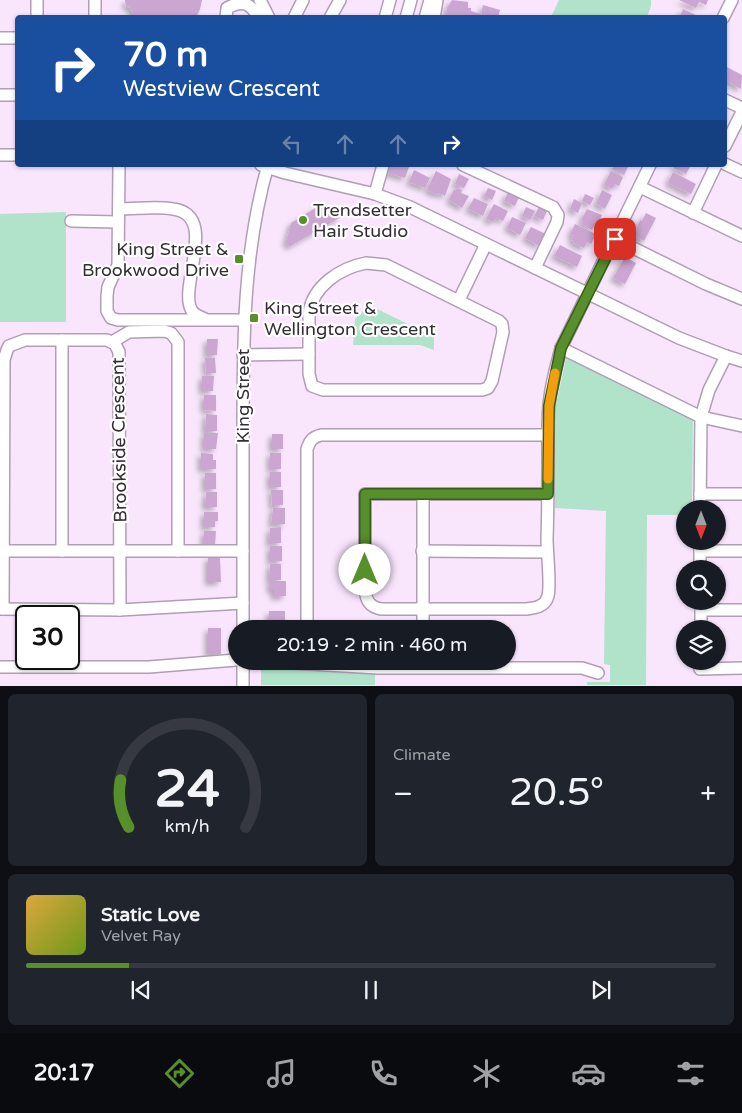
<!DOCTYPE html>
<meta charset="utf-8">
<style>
body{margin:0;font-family:"Varela Round",sans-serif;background:#20242c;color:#f1f3f6;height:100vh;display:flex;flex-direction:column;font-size:19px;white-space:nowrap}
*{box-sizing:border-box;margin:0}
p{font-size:16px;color:#9ea1a6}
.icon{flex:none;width:28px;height:28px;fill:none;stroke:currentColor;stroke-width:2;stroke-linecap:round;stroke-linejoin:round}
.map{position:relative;height:686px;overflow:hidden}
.details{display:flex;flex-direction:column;gap:8px;padding:8px;background:#0d0f14;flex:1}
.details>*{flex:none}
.hud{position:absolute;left:15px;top:15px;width:712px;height:152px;border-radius:5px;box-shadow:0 1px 4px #0004;background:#1a4fa0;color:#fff;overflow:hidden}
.needle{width:32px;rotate:180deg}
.tools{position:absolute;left:676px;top:500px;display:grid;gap:10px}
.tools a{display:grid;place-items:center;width:50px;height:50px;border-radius:50%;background:#171b24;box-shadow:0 1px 4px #0004;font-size:25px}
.speed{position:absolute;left:15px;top:605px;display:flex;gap:10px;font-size:25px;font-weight:700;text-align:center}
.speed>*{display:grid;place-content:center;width:65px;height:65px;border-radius:50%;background:#171b24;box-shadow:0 1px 4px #0004;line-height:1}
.speed .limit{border:2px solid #111;border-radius:8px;background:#fff;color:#111}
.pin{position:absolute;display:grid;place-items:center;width:42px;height:42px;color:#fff;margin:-21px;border-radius:10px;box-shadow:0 2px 8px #0006}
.me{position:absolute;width:55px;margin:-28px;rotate:0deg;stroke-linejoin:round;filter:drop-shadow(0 0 4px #0008)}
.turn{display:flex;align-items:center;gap:18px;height:105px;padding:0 25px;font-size:22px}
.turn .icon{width:65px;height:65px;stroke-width:2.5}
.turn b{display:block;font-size:35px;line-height:42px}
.lanes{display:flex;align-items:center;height:48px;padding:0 25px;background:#0003;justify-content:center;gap:25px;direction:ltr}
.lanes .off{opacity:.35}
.big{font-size:38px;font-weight:600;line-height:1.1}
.details .card{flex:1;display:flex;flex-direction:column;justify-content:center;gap:8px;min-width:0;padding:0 18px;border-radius:8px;background:#20242c}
.details .dial{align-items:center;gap:0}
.dial svg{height:130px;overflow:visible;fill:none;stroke:#363941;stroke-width:7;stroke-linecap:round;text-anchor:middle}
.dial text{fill:#f1f3f6;stroke:none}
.song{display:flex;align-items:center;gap:15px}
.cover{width:60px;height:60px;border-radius:8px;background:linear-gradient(135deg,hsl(40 70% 55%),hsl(80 70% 35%))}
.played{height:5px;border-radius:2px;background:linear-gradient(90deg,#578f2a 15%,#363941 15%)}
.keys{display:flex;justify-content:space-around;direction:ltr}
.heat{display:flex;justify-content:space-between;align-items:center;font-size:28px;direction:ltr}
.details .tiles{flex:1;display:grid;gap:8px;grid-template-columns:1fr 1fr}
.card:last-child{grid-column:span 2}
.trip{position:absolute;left:228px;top:620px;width:288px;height:50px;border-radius:25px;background:#171b24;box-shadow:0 1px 4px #0004;font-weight:600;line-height:50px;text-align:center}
.tab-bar{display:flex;height:80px;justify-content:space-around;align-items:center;background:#090b0e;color:#9ea1a6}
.tab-bar .icon{width:35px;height:35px}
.tab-bar .active{color:#578f2a}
.tab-bar b{font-size:22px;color:#f1f3f6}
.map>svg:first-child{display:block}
.green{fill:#b1e2ca}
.building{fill:#caa6d1;filter:url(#shadow)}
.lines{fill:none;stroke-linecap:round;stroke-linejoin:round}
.minor-casing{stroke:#b09eb4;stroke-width:14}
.minor{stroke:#fff;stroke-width:11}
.route-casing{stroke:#395d1b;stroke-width:12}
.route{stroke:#578f2a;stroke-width:9}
.slow{stroke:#f59e0b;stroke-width:9}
.poi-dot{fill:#578f2a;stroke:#fff;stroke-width:2}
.labels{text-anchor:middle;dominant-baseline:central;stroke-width:4.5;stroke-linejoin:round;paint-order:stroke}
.poi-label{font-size:18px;fill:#342d35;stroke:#fff;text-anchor:start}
.street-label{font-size:18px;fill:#342d35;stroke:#fff}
</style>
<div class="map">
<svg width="742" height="686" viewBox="0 0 742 686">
<defs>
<filter id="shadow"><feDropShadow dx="-3.5" dy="3.5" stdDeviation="2.5" flood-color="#0004"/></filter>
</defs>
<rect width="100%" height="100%" fill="#f9e6fd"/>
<!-- green -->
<g class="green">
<path d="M 559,0 L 651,0 L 651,6 L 647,17 L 551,17 Z"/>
<path d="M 66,212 L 66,322 L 0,322 L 0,214 Z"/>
<path d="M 375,308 L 416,328 L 434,334 L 434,350 L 420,345 L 353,345 L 355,319 L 364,310 Z"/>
<path d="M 567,354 L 693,419 L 692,509 L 685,509 L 685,515 L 647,515 L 646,685 L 587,685 L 587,682 L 610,682 L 610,665 L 604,664 L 606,511 L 555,508 L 554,415 Z"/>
<path d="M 261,665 L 375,672 L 375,685 L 261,685 Z"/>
</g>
<!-- building -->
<g class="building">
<path d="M 125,0 L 202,0 L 200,9 L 196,18 L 135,18 L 129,6 L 126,7 Z"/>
<path d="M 452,0 L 468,2 L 468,8 L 471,8 L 471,11 L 481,14 L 483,5 L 500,10 L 498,18 L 446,18 L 447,8 Z"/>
<path d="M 679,0 L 708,0 L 706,5 L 699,2 L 696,8 Z"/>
<path d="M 683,9 L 696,15 L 694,18 L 679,18 Z"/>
<path d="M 725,66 L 742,75 L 741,89 L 727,81 L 725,85 Z"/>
<path d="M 390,165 L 403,165 L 409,167 L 405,178 L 387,173 Z"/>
<path d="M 614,165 L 625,165 L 628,167 L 624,175 L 612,169 Z"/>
<path d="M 675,165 L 691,165 L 686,174 L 673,168 Z"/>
<path d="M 414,170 L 430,178 L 425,188 L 409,182 Z"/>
<path d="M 436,171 L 451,179 L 445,196 L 439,193 L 438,195 L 427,190 Z"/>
<path d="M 611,171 L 623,177 L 619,186 L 615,184 L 612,189 L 604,185 Z"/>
<path d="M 673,172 L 696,184 L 691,194 L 668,183 Z"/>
<path d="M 459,174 L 469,179 L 464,188 L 455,184 Z"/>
<path d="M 457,188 L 462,190 L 461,193 L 469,196 L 462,208 L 449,200 L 454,189 L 455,190 Z"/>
<path d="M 488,188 L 496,191 L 492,200 L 484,196 Z"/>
<path d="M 602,190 L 612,195 L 605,209 L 596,204 Z"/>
<path d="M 508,192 L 519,197 L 515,206 L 504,201 Z"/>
<path d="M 585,194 L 594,198 L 590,205 L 582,201 Z"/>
<path d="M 474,198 L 488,204 L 483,216 L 468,209 Z"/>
<path d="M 574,199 L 582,203 L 578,213 L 570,209 Z"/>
<path d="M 494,204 L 508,211 L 503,221 L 496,218 L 493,222 L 486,219 Z"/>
<path d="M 317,207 L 337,211 L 341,217 L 289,247 L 286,242 L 291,223 Z"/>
<path d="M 526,207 L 535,211 L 530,220 L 522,216 Z"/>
<path d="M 539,207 L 547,211 L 543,220 L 534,216 Z"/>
<path d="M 587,209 L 602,215 L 598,223 L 596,222 L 592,230 L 581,224 L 583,221 L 581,220 Z"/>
<path d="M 646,213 L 656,218 L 644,241 L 634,236 L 640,220 L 642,221 Z"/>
<path d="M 512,217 L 526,223 L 520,235 L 507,228 Z"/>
<path d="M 575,224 L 596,234 L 591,244 L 587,242 L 584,248 L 573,243 L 574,241 L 571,240 L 573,235 L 570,234 Z"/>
<path d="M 531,227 L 546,234 L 539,246 L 525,238 Z"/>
<path d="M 560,245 L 582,256 L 577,267 L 554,256 Z"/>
<path d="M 625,257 L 636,263 L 625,284 L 613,278 Z"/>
<path d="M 207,339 L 218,339 L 217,355 L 207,355 Z"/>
<path d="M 205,358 L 215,358 L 216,373 L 206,373 Z"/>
<path d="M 202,376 L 214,376 L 213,391 L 202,391 Z"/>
<path d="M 204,395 L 216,395 L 216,411 L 204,410 Z"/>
<path d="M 206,414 L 217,415 L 217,431 L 205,431 Z"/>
<path d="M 204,433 L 218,433 L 216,449 L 204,449 Z"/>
<rect x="272" y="434" width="11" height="15"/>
<path d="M 201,453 L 213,454 L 213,460 L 216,460 L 216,469 L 201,469 Z"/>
<rect x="270" y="453" width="11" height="16"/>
<rect x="270" y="472" width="11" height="15"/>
<rect x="205" y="473" width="11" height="16"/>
<path d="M 271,490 L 283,490 L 283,505 L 272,506 Z"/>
<path d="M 206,492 L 217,492 L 217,507 L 205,507 Z"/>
<path d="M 273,508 L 285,508 L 285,524 L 271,524 Z"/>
<path d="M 204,512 L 218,512 L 218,521 L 215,521 L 215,527 L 204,527 Z"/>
<path d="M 281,527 L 281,543 L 269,543 L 270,528 Z"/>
<path d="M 204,531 L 216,531 L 215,546 L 204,546 Z"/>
<rect x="270" y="546" width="12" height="15"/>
<path d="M 208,557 L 220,558 L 221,582 L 208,582 Z"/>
<path d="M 270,564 L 281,564 L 281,580 L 269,580 Z"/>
<path d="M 270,581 L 286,581 L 286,596 L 274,597 L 274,590 L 270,590 Z"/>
<path d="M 269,611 L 285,611 L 285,624 L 299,625 L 299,629 L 269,629 Z"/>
<rect x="208" y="628" width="13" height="26"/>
</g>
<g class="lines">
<!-- minor casing -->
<g class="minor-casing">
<g id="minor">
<path d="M 95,0 L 95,18"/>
<path d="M 260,0 L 269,18"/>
<path d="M 37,18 L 37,0"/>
<path d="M 226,18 L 227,8 C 242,0 250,2 259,18"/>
<path d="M 294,18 L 303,0"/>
<path d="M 330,18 L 340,0"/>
<path d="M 385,18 L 390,0"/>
<path d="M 406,18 L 411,0"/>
<path d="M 425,18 L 430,0"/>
<path d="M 434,18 L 437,0"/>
<path d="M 723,18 L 732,0"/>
<path d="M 0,38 L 18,38"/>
<path d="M 0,95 L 18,95"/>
<path d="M 725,100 L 742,108"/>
<path d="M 725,146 L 742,112"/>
<path d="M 0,155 L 18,155"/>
<path d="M 725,164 L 742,172"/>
<path d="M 119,165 L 118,265 L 108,287 L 107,296 L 107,311 L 111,318 L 118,320 L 244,320"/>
<path d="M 261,165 L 285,173 L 375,194 L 410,207 L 679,338 L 726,356 L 742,361"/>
<path d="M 463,165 L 553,207 L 558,215 L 557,222 L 535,268"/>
<path d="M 640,187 L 742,236"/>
<path d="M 375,194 L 383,165"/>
<path d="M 119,209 C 137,209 156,206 173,209 C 220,215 177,288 192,311 C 195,315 200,317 205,319"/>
<path d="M 693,213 L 716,165"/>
<path d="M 71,221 L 118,222"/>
<path d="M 615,239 L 706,284 L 742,299"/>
<path d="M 366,263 L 386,265 L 499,321 L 502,324 L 503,332 L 492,381 L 488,388 L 482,390 L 323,390 L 312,386 L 309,374 L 309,313 C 313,286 340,268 366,263 Z"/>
<path d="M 459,300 L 486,244"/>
<path d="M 62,340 L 62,551"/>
<path d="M 112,342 L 129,332 L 164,331 L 171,333 L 178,342 L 178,551"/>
<path d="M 561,348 L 701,417 L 742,426"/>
<path d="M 243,355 L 309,354"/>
<path d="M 423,494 L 423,629"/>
<path d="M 548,494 L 365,494 L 365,589 C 366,601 370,607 381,609 L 526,609 C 535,608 545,607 548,596 C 551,585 547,553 547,539 C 548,511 548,482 548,454 C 548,435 547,415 550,397 C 552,380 557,364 561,348 L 650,165"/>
<path d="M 700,494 L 742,494"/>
<path d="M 700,509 L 701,417 L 709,390 L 726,356"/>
<path d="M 700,541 L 700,569"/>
<path d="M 0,551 L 243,551"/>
<path d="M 422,551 L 547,552"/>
<path d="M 700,551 L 742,551"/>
<path d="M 0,609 L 120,610 L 243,603"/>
<path d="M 3,609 L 4,360 L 7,350 L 9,346 L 25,340 L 107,340 L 115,344 L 119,352 L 120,610"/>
<path d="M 701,610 L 742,610"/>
<path d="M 243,629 C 243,563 243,497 243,432 C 243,342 243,252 268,165"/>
<path d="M 307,629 L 307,449 C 310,440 313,437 321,435 L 548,435"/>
<path d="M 701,629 L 701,601"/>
<path d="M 259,661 L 378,668 L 582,668 L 598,673"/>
<path d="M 700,661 L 700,669 L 742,668"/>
<path d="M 0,667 L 149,667 L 236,660"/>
<path d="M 243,686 L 243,661"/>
</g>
</g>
<!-- minor -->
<use href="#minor" class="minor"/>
</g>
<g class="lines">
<!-- route casing -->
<g class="route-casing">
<path id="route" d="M 365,570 L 365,494 L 548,494 L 549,406 L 561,348 L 615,239"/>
</g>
<!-- route -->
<use href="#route" class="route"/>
<!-- slow -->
<path class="slow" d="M 548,479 L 549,406 L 555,373"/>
</g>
<!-- markers -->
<g class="poi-dot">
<circle cx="303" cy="220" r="5"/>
<rect x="234" y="254" width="10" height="10" rx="2.5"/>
<rect x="249" y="313" width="10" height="10" rx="2.5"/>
</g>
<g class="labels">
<!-- poi labels -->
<g class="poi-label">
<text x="313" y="210">Trendsetter<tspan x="313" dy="21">Hair Studio</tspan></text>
<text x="229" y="249" text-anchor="end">King Street &amp;<tspan x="229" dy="21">Brookwood Drive</tspan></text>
<text x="264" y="308">King Street &amp;<tspan x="264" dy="21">Wellington Crescent</tspan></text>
</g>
<!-- street labels -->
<g class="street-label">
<text transform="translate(243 396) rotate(-90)">King Street</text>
<text transform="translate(119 440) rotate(-91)">Brookside Crescent</text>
</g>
</g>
</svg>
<div class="tools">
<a><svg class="needle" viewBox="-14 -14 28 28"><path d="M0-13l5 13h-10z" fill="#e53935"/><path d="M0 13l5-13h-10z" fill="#9ea1a6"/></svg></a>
<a><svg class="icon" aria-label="search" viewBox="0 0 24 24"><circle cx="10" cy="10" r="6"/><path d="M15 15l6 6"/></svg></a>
<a><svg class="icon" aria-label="layers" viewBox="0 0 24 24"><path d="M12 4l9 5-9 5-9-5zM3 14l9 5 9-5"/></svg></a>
</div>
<div class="speed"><div class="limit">30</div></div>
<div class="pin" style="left:615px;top:239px;background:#d93025"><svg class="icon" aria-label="arrive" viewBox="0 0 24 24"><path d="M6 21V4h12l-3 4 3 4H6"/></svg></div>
<svg class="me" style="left:365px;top:570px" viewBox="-20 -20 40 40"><circle r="19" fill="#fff"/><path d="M0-13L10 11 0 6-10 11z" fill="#578f2a"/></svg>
<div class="trip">20:19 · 2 min · 460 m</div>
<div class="hud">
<div class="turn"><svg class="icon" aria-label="right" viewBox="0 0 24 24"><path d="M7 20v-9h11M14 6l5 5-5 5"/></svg><div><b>70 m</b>Westview Crescent</div></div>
<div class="lanes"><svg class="icon off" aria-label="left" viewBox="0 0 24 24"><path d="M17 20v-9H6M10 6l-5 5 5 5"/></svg><svg class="icon off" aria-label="ahead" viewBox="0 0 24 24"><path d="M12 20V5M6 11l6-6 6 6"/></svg><svg class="icon off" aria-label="ahead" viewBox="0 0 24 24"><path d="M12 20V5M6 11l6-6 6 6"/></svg><svg class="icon" aria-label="right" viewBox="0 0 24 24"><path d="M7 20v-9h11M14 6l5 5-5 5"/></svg></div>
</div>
</div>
<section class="details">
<div class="tiles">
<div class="card dial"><svg viewBox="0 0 100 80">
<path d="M14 69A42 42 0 1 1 86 69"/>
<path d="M14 69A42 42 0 0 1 9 40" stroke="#578f2a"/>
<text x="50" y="56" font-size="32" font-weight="700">24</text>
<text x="50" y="72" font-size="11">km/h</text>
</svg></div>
<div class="card"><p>Climate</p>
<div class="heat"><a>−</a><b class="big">20.5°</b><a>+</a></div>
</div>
<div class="card">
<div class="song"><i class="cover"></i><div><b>Static Love</b><p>Velvet Ray</p></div></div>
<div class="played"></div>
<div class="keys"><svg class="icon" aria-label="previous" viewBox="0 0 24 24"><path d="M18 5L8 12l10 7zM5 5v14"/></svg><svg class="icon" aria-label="pause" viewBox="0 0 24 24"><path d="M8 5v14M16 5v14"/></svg><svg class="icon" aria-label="next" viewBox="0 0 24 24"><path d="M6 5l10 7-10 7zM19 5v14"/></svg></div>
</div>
</div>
</section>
<nav class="tab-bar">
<b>20:17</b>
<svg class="icon active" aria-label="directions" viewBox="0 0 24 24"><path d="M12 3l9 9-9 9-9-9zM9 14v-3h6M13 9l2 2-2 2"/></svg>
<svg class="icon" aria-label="music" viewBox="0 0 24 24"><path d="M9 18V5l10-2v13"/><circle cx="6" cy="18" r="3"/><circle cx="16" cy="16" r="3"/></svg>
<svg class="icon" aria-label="phone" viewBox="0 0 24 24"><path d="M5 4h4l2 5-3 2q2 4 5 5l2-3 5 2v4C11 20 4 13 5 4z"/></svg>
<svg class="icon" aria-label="climate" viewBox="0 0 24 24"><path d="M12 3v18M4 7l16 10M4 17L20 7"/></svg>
<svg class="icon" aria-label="car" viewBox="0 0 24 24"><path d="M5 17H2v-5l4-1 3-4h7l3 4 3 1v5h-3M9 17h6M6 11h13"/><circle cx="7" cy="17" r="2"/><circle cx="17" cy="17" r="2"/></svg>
<svg class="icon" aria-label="filters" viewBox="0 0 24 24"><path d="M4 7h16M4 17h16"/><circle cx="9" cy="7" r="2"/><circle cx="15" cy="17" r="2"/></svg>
</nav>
